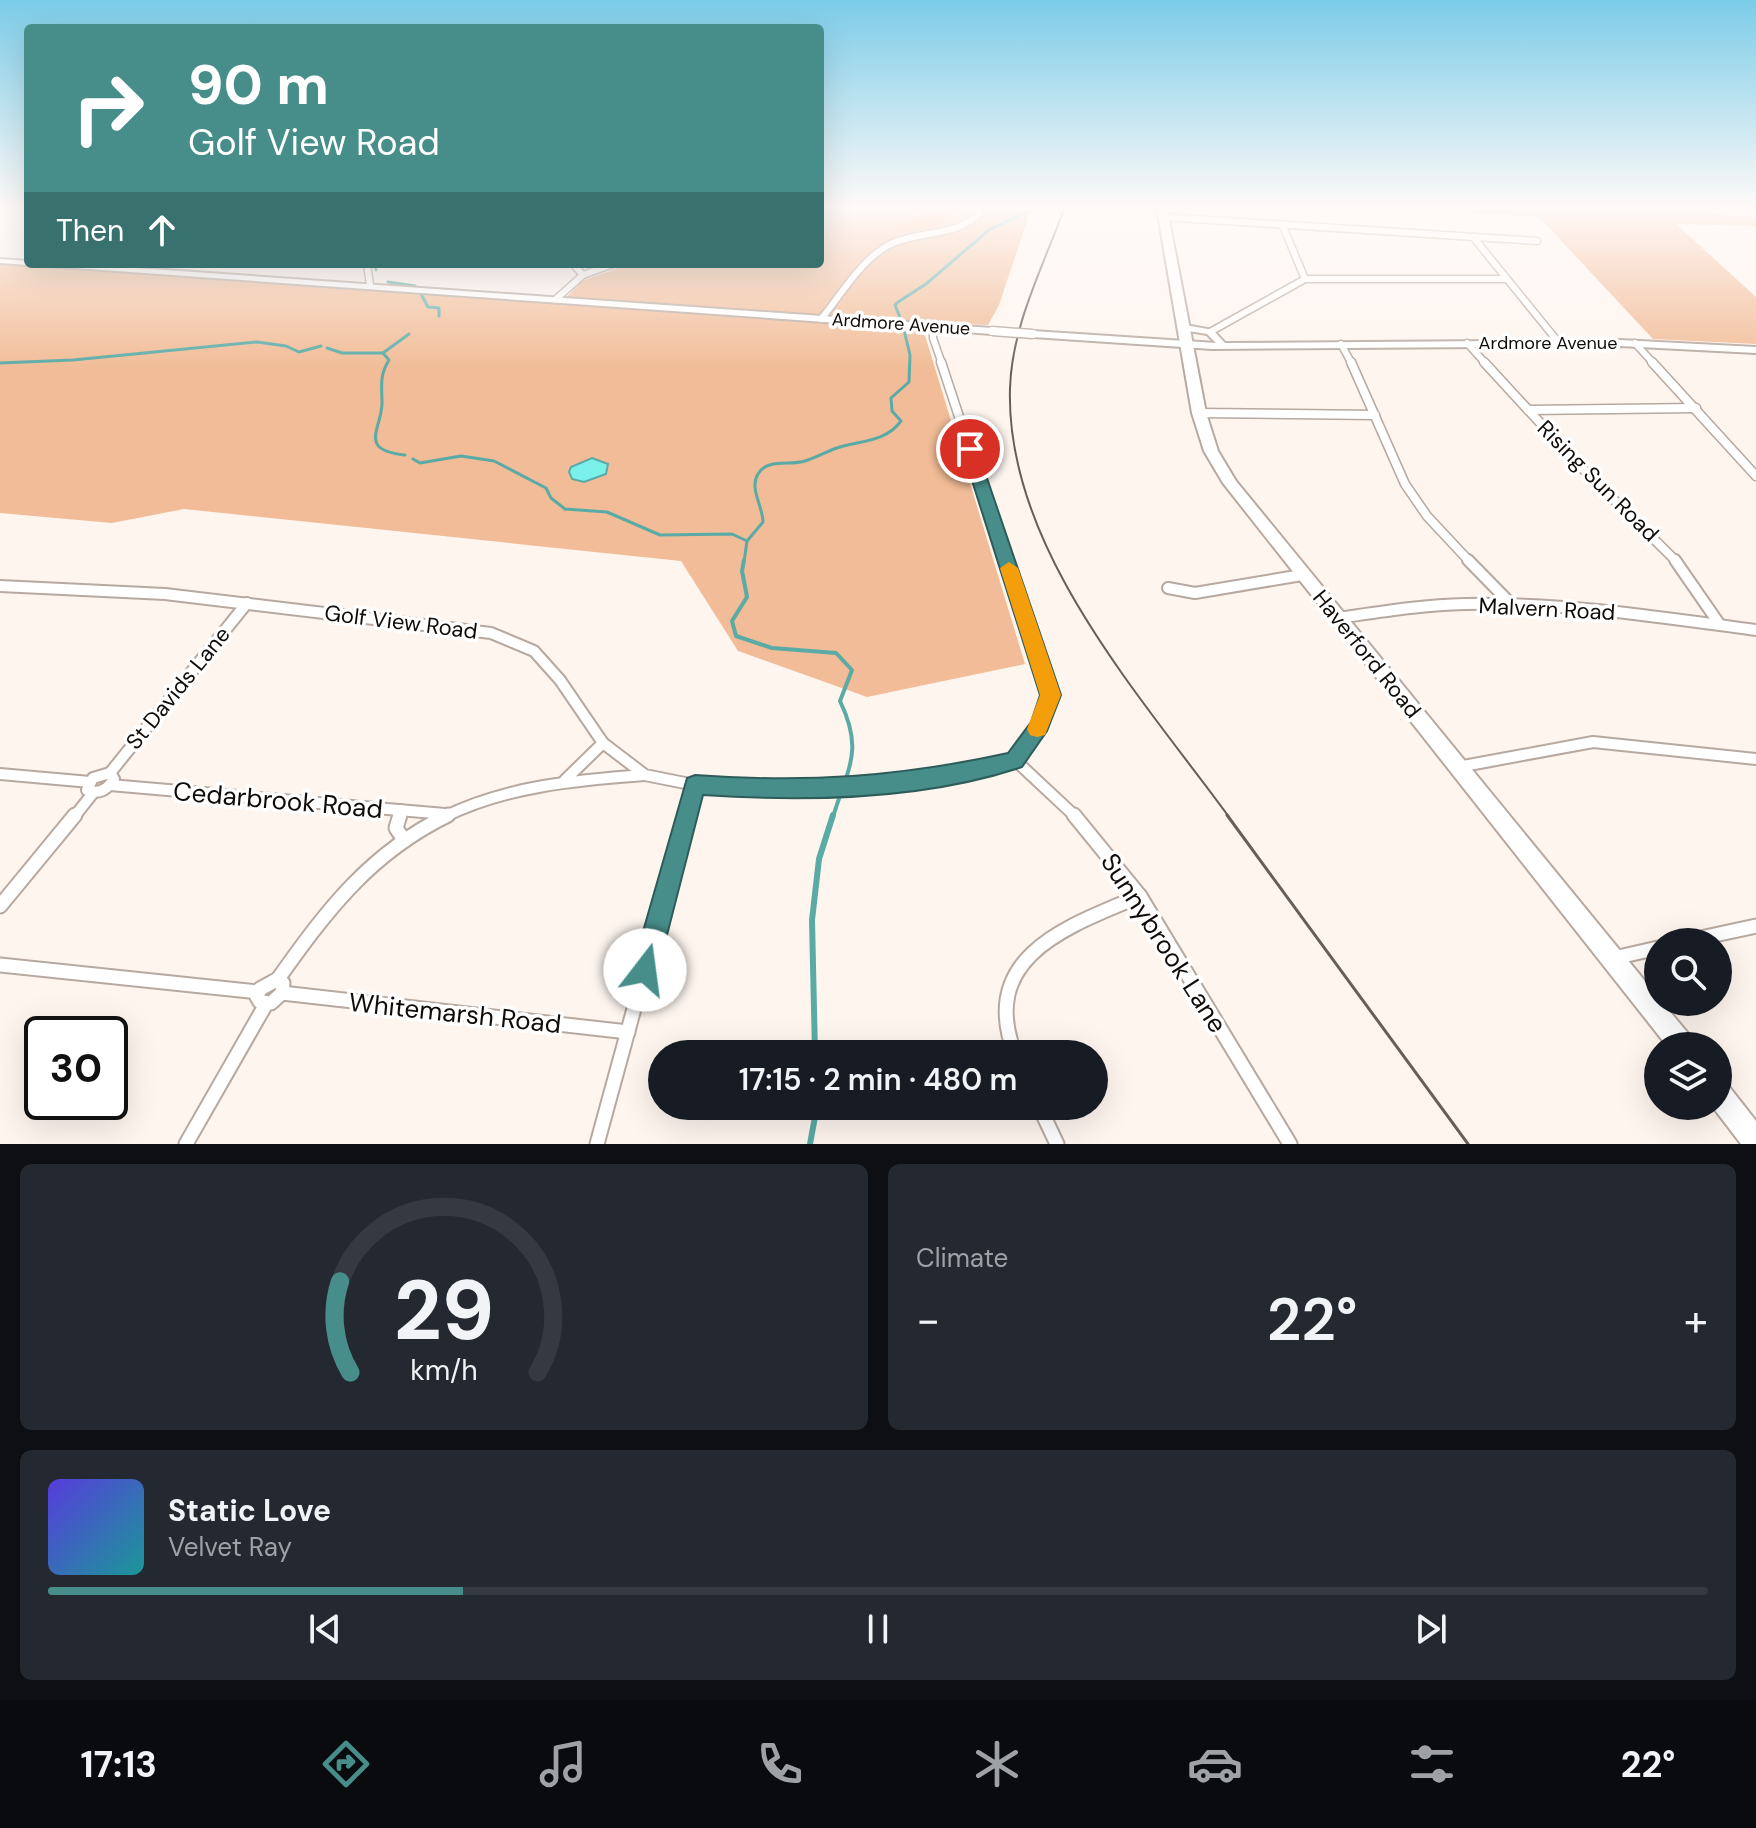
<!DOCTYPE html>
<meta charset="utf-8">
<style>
body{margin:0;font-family:"DM Sans",sans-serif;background:#242831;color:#f1f3f6;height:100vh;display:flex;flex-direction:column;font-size:30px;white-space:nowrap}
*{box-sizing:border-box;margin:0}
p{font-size:26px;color:#9ea1a6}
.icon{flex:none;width:44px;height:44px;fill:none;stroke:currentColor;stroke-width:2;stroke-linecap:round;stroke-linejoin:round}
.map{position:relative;height:1144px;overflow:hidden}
.drawer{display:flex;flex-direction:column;gap:20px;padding:20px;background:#0d0f14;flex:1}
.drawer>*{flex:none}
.hud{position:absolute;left:24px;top:24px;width:800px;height:244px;border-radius:8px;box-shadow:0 8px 32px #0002;background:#478e8a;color:#fff;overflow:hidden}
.buttons{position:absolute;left:1644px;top:928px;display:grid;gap:16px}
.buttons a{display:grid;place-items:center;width:88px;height:88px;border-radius:50%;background:#171b24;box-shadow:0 8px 32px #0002;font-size:40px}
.speed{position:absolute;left:24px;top:1016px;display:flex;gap:16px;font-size:40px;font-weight:700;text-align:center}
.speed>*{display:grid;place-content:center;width:104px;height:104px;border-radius:50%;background:#171b24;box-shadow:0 8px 32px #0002;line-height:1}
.speed .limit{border:4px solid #111;border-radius:12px;background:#fff;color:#111}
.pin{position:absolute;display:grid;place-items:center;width:68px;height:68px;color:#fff;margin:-34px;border:4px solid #fff;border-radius:50%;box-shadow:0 2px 8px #0007}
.me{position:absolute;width:88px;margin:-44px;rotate:15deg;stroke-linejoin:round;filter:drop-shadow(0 0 6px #0008)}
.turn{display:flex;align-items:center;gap:28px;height:168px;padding:0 32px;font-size:36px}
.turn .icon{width:104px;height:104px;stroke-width:2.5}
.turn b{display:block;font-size:56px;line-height:68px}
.then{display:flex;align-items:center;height:76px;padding:0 32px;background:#0003;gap:16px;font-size:30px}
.big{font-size:60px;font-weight:600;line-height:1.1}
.drawer .card{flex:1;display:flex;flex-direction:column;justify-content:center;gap:12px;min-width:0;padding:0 28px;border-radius:12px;background:#242831}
.drawer .dial{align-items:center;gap:0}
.dial svg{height:208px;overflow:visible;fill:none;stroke:#363941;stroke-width:7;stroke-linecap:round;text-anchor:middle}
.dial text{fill:#f1f3f6;stroke:none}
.song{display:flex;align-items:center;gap:24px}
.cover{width:96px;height:96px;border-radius:12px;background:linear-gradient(135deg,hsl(250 70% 55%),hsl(180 70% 35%))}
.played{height:8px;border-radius:4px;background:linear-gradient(90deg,#478e8a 25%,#363941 25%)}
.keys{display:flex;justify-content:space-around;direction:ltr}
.heat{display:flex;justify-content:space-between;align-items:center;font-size:44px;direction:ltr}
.drawer .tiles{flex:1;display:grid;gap:20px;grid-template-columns:1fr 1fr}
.card:last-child{grid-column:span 2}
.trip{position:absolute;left:648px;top:1040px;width:460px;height:80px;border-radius:40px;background:#171b24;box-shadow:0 8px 32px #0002;font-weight:600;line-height:80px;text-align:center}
.tabs{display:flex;height:128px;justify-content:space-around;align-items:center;background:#090b0e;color:#9ea1a6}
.tabs .icon{width:56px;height:56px}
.tabs .selected{color:#478e8a}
.tabs b{font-size:36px;color:#f1f3f6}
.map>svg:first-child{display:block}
.green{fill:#f1bc97}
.water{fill:#79f0e9;stroke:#5aaba6;stroke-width:2}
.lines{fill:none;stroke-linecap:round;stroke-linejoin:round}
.stream-far2{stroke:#5aaba6;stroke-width:3}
.stream-far1{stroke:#5aaba6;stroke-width:4}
.stream{stroke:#5aaba6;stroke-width:6}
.building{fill:#f6ae7a}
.minor-far3-casing{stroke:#b7a9a0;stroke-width:9}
.minor-far2-casing{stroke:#b7a9a0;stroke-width:11}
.minor-far1-casing{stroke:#b7a9a0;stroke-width:14}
.minor-casing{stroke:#b7a9a0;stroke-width:17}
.tertiary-casing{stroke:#b7a9a0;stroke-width:4}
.primary-casing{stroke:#b7a9a0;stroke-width:4}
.minor-far3{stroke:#fff;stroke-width:6}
.minor-far2{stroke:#fff;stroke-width:8}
.minor-far1{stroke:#fff;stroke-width:10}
.minor{stroke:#fff;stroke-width:13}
.tertiary{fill:#fff;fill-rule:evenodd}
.primary{fill:#fff;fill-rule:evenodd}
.tram-far1{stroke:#655f5b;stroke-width:2}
.tram{stroke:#655f5b;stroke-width:3}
.tertiary-bridge-casing{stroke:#b7a9a0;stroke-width:11;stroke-linecap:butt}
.tertiary-bridge{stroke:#fff;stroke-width:8}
.route{fill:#478e8a;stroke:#2e5c5a;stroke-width:2}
.slow{fill:#f59e0b}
.labels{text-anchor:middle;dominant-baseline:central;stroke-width:7;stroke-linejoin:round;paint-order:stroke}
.far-street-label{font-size:18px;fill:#100b08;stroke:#fff}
.street-label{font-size:22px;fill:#100b08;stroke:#fff}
.near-street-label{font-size:26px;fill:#100b08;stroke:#fff}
</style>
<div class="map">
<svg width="1756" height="1144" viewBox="0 0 1756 1144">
<rect width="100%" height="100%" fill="#fef5ef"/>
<!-- green -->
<g class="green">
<path d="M 820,209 L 1031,209 L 999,305 L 988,325 L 921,322 L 1025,664 L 867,697 L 738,651 L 681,561 L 184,509 L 112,523 L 0,513 L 0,264 L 562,302 L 582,281 L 629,264 L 820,264 Z"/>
<path d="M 1419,209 L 1658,209 L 1756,217 L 1756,226 L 1676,224 L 1756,297 L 1756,344 L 1653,339 L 1539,217 Z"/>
</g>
<!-- water -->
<path class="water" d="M 592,458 L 608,464 L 606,474 L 584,482 L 572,479 L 569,472 L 571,467 Z"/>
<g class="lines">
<!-- stream-far2 -->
<g class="stream-far2">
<path d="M 375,264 L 376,270"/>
<path d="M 388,282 L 415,286"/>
<path d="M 420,292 L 428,307 L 439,308 L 439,316"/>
<path d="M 901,320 L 895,305 L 898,302 L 926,284 L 989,230 L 1033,209"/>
<path d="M 327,348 L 342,353 L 383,353"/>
<path d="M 0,363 L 73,360 L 257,342 L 286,346 L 299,352 L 321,346"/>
<path d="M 405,455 C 358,450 381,430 382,404 C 382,386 379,376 389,360 L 383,353 L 409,334"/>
<path d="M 413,459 L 420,463 L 461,456 L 494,461 L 546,488 L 551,498 L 565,509 L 607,512 L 660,535 L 732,534 L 747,541"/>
<path d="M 744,562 L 747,541 L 763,522 C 763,507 749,488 758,474 C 767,458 790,466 805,461 C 815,458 824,453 834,449 C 858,440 884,444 901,421 L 892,411 L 891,398 L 909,382 L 910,355 L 904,330"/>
</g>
<!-- stream-far1 -->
<path class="stream-far1" d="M 744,560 L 742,571 L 747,597 L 732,621 L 736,636 L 772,648 L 836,653 L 852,670 L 840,701 C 864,751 848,767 833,817"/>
<!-- stream -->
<g class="stream">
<path d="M 815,1054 L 812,920 L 819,859 L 833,815"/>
<path d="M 810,1144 L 817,1106"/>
</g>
</g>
<!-- building -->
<path class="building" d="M 923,209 L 960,209 L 939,226 L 910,231 L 899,229 Z"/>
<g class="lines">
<!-- minor-far3 casing -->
<g class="minor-far3-casing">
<g id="minor-far3">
<path d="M 1163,217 L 1537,241"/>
<path d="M 1282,224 L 1305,279"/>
<path d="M 1473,237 L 1559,343"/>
<path d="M 367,264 L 370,285"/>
<path d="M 573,264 L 583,275"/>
<path d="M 556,299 L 583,275 L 613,264"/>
<path d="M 821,319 C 842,294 863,256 893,243 C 923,230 956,237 980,213 L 978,209"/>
<path d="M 933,327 L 933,338 L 942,364"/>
<path d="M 1210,332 L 1305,279 L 1505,279"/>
<path d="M 1467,343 L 1486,364"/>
<path d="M 1635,343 L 1654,364"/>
<path d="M 1341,344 L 1352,364"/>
</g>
</g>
<!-- minor-far2 casing -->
<g class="minor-far2-casing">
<g id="minor-far2">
<path d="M 941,362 L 1007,562"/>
<path d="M 1351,362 L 1405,484 L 1427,516 L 1470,562"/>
<path d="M 1484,362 L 1579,465 L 1677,562"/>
<path d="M 1652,362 L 1756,476"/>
<path d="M 1528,410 L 1696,408"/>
<path d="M 1199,413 L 1375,415"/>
</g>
</g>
<!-- minor-far1 casing -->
<g class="minor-far1-casing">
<g id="minor-far1">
<path d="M 1468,560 L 1511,604"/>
<path d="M 1675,560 L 1720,625"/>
<path d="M 0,586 L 165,594 L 491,633 L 534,651 L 560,680 L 603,743 L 645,775 L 695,785 L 819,789 L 934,779 L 1015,760 L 1040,725 L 1051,695 L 1006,560"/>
<path d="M 1168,588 L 1195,593 L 1302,575"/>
<path d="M 1338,618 C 1380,612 1422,605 1465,604 C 1563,602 1660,617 1756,630"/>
<path d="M 1015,760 L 1076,817"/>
<path d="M 1458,767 L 1593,742 L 1756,759"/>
<path d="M 110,773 L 247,603"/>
<path d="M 110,773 L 114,779 C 108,789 99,795 87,790 L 93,778 Z"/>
<path d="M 0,774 L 90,782"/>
<path d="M 565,780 L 603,743"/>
<path d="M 110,785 L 445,814"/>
<path d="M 74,817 L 93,793"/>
<path d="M 399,817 L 401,810"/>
<path d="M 444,817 C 506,786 577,780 645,775"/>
<path d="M 686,817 L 695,785"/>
</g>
</g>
<!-- minor casing -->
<g class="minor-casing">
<g id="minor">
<path d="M 400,815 L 396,828 L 404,840"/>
<path d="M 1074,815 L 1140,896 L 1290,1144"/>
<path d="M 0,906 L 75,815"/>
<path d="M 1682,942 L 1756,926"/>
<path d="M 1614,958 L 1658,948"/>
<path d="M 0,965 L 258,992"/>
<path d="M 278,979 C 327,910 370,853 448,815"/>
<path d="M 278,979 L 283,983 L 282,993 L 271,1003 L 260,1002 L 257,997 L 260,989 Z"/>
<path d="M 282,993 L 628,1032"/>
<path d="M 1015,1054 C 977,956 1069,926 1140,896"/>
<path d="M 1039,1106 L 1057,1144"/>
<path d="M 186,1144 L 266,1004"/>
<path d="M 597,1144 L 687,815"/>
</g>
</g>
<!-- tertiary casing -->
<g class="tertiary-casing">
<g id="tertiary">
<path d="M 0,259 L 28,261 L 28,264 L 31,264 L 28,265 L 0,263 Z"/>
<path d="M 43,264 L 80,264 L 992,328 L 996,331 L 992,334 L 47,266 Z"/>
<path d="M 1185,325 L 1213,330 L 1225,343 L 1620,340 L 1756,347 L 1756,353 L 1620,346 L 1212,349 L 1033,337 L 1029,334 L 1033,331 L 1216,343 L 1207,334 L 1182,330 L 1181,328 Z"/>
</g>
</g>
<!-- primary casing -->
<g class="primary-casing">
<g id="primary">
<path d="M 1157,209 L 1167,209 L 1206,413 L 1218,451 L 1236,481 L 1658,997 L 1658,1002 L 1662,1002 L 1691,1037 L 1694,1046 L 1667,1046 L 1223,483 L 1204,451 L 1192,413 Z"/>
<path d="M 1718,1080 L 1727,1084 L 1756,1121 L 1756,1144 L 1741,1144 L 1712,1106 L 1718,1106 Z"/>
</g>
</g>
<!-- minor-far3 -->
<use href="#minor-far3" class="minor-far3"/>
<!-- minor-far2 -->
<use href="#minor-far2" class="minor-far2"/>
<!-- minor-far1 -->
<use href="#minor-far1" class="minor-far1"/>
<!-- minor -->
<use href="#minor" class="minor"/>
<!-- tertiary -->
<use href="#tertiary" class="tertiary"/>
<!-- primary -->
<use href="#primary" class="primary"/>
<!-- tram-far1 -->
<path class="tram-far1" d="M 1064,209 C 1043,267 1012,325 1010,388 C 1005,547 1140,695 1229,817"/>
<!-- tram -->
<path class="tram" d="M 1227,815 L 1468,1144"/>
<!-- tertiary-bridge casing -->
<g class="tertiary-bridge-casing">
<path id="tertiary-bridge" d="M 992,331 L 1033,334"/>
</g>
<!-- tertiary-bridge -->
<use href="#tertiary-bridge" class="tertiary-bridge"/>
</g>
<!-- sky -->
<linearGradient id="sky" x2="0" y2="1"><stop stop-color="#7bcce8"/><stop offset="0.56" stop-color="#fffaf8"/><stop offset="1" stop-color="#fffaf8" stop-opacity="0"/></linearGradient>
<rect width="1756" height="370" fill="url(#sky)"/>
<!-- route -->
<path class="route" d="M 970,444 L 977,449 L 1061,695 L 1047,731 L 1022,767 C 924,800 806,802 703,795 L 658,970 L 654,979 L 645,983 L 636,979 L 632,970 L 687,778 L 695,775 C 805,783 899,777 1008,753 L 1031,722 L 1040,695 L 962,449 Z"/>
<!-- slow -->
<path class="slow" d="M 1009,562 L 1018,568 L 1061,695 L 1045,735 L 1037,737 L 1030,735 L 1027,729 L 1040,695 L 1000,568 Z"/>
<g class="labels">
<!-- far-street labels -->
<g class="far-street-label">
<text transform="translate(901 324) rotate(4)">Ardmore Avenue</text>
<text x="1548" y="343">Ardmore Avenue</text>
</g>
<!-- street labels -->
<g class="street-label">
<text transform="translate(1598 481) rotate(45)">Rising Sun Road</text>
<text transform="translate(1547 609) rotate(3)">Malvern Road</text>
<text transform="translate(401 622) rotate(7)">Golf View Road</text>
<text transform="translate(1367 654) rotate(51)">Haverford Road</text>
<text transform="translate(178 688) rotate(-51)">St Davids Lane</text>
</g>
<!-- near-street labels -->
<g class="near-street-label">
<text transform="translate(278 800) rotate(5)">Cedarbrook Road</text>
<text transform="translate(1164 943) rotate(57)">Sunnybrook Lane</text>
<text transform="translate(455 1013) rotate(6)">Whitemarsh Road</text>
</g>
</g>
</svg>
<div class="buttons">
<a><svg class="icon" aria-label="search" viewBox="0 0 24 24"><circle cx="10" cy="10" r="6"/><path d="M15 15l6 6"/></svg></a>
<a><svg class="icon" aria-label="layers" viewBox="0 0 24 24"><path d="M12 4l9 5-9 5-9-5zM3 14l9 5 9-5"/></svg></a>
</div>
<div class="speed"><div class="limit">30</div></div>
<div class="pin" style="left:970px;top:449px;background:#d93025"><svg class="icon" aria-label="arrive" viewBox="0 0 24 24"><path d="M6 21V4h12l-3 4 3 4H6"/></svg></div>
<svg class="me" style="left:645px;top:970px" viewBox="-20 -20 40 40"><circle r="19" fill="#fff"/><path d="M0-13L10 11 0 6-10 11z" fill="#478e8a"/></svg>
<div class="trip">17:15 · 2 min · 480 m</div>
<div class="hud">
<div class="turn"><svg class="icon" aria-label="right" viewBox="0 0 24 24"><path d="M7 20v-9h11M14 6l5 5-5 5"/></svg><div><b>90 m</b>Golf View Road</div></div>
<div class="then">Then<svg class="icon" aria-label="ahead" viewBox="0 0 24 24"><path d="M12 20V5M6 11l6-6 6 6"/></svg></div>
</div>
</div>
<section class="drawer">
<div class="tiles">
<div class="card dial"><svg viewBox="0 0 100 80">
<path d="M14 69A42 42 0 1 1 86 69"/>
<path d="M14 69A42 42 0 0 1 10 34" stroke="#478e8a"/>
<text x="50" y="56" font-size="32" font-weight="700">29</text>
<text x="50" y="72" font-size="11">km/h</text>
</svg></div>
<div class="card"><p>Climate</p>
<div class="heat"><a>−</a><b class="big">22°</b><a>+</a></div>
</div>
<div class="card">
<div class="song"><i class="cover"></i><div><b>Static Love</b><p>Velvet Ray</p></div></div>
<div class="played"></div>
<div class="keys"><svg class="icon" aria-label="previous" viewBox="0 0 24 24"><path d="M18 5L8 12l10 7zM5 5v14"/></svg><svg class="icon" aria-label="pause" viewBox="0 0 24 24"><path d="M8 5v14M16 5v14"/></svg><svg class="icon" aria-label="next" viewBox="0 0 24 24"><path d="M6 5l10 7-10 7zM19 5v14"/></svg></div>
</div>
</div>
</section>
<nav class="tabs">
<b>17:13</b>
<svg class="icon selected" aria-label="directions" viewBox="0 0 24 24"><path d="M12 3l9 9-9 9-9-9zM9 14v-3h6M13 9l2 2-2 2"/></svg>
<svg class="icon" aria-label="music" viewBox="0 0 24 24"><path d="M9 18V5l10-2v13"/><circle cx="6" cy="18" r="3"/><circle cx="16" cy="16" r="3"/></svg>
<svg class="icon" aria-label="phone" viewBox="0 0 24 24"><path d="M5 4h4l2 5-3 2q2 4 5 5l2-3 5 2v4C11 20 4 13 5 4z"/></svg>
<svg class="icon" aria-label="climate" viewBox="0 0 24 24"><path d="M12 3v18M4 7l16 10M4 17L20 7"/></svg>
<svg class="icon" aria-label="car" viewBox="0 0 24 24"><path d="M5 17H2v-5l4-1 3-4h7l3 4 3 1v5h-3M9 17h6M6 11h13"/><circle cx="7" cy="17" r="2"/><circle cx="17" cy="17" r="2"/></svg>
<svg class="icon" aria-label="filters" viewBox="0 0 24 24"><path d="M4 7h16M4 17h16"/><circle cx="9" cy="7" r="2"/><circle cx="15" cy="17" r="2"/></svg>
<b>22°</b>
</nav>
